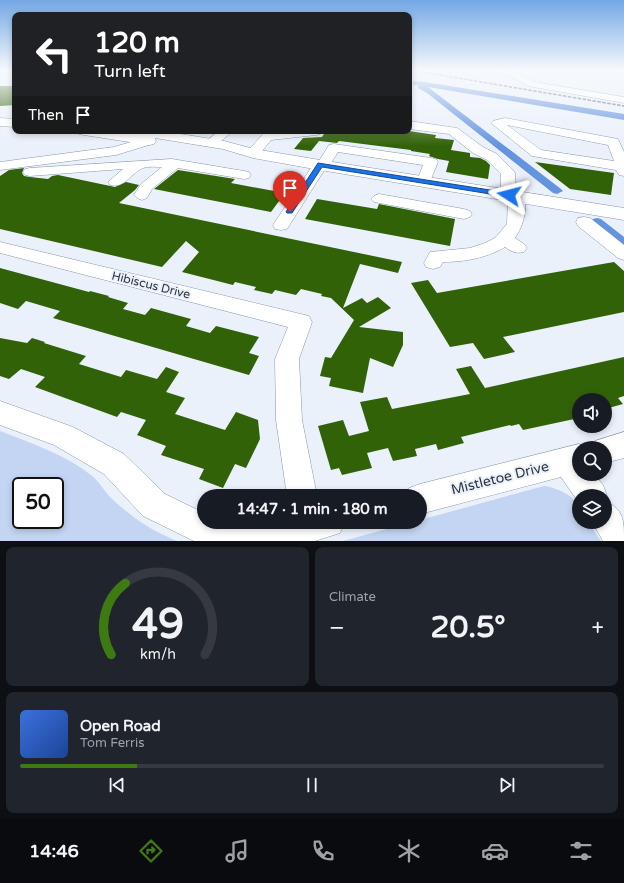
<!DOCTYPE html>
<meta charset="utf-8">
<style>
body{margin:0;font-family:"Varela Round",sans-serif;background:#20242c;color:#f1f3f6;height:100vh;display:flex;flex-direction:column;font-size:15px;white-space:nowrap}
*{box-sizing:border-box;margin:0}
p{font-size:13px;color:#9ea1a6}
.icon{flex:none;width:22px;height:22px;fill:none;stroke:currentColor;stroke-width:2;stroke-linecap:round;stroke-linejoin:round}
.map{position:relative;height:541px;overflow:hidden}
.side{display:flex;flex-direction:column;gap:6px;padding:6px;background:#0d0f14;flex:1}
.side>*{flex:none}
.hud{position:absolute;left:12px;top:12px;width:400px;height:122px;border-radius:8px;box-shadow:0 2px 6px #0003;background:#202124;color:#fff;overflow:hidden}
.tools{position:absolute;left:572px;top:393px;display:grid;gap:8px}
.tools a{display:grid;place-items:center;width:40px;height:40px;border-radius:50%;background:#171b24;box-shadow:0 2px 6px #0003;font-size:20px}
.speed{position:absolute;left:12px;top:477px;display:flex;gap:8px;font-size:20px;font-weight:700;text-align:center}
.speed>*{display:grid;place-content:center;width:52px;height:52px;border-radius:50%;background:#171b24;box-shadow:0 2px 6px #0003;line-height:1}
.speed .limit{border:2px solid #111;border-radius:6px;background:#fff;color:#111}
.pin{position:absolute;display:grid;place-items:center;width:34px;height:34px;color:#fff;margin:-41px -17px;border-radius:50% 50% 50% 0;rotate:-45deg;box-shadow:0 0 4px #0007}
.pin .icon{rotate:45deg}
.me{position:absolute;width:44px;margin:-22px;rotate:279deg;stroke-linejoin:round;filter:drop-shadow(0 0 3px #0008)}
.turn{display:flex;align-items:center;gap:14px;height:84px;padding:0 16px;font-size:18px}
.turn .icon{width:52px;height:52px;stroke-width:2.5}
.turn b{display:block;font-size:28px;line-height:34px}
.then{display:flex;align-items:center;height:38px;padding:0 16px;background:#0003;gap:8px;font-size:15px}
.big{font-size:30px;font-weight:700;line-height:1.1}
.side .card{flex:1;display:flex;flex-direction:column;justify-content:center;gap:6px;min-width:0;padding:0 14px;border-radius:8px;background:#20242c}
.side .dial{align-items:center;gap:0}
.dial svg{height:104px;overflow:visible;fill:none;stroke:#363941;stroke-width:7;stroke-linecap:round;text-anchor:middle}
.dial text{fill:#f1f3f6;stroke:none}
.song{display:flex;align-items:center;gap:12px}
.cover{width:48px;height:48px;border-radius:6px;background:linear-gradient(135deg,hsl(220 70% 55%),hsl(220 70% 35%))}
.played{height:4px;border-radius:2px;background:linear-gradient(90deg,#3f7911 20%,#363941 20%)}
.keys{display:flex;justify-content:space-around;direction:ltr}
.heat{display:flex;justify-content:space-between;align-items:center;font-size:22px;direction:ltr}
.side .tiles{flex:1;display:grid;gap:6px;grid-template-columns:1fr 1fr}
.card:last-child{grid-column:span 2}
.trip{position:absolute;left:197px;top:489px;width:230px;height:40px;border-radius:20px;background:#171b24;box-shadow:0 2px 6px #0003;font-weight:700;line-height:40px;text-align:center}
.tabs{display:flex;height:64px;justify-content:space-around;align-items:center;background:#090b0e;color:#9ea1a6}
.tabs .icon{width:28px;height:28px}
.tabs .selected{color:#3f7911}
.tabs b{font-size:18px;color:#f1f3f6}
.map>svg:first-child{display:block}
.green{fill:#c3d5f2;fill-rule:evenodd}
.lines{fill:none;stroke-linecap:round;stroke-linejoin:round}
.canal{fill:#6493df;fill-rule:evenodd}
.building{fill:#316208}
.minor-casing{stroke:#8896ac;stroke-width:1}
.major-casing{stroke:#8896ac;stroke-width:1}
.minor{fill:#fff;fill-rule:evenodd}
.major{fill:#fff;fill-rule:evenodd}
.rail{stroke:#626871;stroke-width:1.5;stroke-dasharray:3.5 1.5;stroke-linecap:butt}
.route{fill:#1a73e8;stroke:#114b97}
.labels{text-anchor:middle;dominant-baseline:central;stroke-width:4;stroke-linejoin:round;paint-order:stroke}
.street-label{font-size:12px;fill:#2f353e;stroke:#ebf1fb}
.near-street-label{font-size:14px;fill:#2f353e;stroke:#ebf1fb}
</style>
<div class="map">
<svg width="624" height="541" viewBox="0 0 624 541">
<rect width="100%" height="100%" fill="#ebf1fb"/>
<!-- green -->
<g class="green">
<path d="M 0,431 C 31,443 64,454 91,475 C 99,481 104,491 111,498 C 131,517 152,531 177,541 L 0,541 ZM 21,486 L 55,486 L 55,520 L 21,520 Z"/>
<path d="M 544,486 C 555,487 577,496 579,509 C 580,513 579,518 579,522 L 588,522 L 601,541 L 343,541 L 412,522 L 420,522 L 420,520 Z"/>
</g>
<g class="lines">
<!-- canal -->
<g class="canal">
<path d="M 413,81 L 425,82 L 624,114 L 624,120 L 428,87 L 561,189 L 563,191 L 557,194 L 553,193 L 427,93 L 418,88 L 418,85 L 413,85 Z"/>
<path d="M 597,218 L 601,219 L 624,237 L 624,247 L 619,246 L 593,225 L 591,222 L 593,219 Z"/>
</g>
</g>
<!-- building -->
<g class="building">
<path d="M 0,86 L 15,86 L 15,105 L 0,106 Z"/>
<path d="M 326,131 L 343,134 L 345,131 L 409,131 L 436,135 L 435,138 L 454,140 L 451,150 L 470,153 L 470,157 L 480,158 L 486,161 L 490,165 L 488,179 L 446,172 L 449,161 L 438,159 L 429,156 L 430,154 L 411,151 L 411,150 L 339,141 L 337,143 L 319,141 L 311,151 L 294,149 L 303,138 L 322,137 Z"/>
<path d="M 535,162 L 614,173 L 611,195 L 570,189 Z"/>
<path d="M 24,168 L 22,173 L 24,176 L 30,177 L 48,179 L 52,176 L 58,175 L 115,187 L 126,182 L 139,185 L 135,190 L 119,203 L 402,262 L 398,273 L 360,264 L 343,308 L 362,298 L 367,303 L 378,297 L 391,308 L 359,327 L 403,332 L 403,345 L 393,367 L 370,358 L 363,393 L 329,386 L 331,378 L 320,376 L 325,357 L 331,358 L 354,320 L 331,298 L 321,296 L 322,294 L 301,289 L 296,295 L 275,290 L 272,294 L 254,290 L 256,287 L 235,282 L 233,285 L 182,272 L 199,252 L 186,241 L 162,267 L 0,229 L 0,176 L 9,170 Z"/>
<path d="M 178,170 L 235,179 L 231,183 L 285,193 L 271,212 L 154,189 Z"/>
<path d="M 317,199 L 377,209 L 379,204 L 455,219 L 450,246 L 305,219 Z"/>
<path d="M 614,262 L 624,271 L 624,312 L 503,337 L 515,352 L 484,359 L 473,343 L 450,347 L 411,283 L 428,280 L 437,293 Z"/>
<path d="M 0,268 L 89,292 L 90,291 L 109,296 L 108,297 L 128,303 L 123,309 L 145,315 L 151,308 L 191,319 L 186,326 L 210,333 L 216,326 L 259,337 L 249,353 L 259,356 L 249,375 L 53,318 L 60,311 L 26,301 L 18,309 L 0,303 Z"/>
<path d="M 0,338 L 27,343 L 32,338 L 45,342 L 44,343 L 86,356 L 79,364 L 121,377 L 126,370 L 157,379 L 166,367 L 179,372 L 166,392 L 185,398 L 175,414 L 225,430 L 236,412 L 258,420 L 260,439 L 246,468 L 235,464 L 223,488 L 199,479 L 204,469 L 161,455 L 166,446 L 137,435 L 146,420 L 121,412 L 117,417 L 35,387 L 45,377 L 21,369 L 9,379 L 0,376 Z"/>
<path d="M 624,357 L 624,396 L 618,398 L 623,404 L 605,409 L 605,400 L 579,400 L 579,418 L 523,430 L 519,424 L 511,426 L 510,425 L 461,437 L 464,443 L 438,450 L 436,444 L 415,449 L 417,456 L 393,461 L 388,448 L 367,453 L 372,468 L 342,475 L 339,468 L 331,470 L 318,426 L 343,420 L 349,436 L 369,431 L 360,402 L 387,397 L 392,409 L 470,394 L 456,369 L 471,366 L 485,388 Z"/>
</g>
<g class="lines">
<!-- minor casing -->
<g class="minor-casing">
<g id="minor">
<path d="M 500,70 L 512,70 L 534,82 L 624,97 L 624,103 L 528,86 Z"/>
<path d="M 618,70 L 624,70 L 624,74 Z"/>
<path d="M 505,118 L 618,139 L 624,152 L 624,176 L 619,175 L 616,170 L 532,156 L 491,123 L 493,121 ZM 507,125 L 608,145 L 614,161 L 541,150 Z"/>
<path d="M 409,121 L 457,128 L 483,147 L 497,154 L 513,170 L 515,173 L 516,191 L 521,193 C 530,206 523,226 515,238 L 524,244 L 527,248 L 524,252 C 516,254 512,252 505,247 C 487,258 464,262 443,262 L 440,267 L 433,269 L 426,267 L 424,263 L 430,252 L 470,248 L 485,243 L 495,238 L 507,224 L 508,199 L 504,198 L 501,195 L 501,174 L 487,160 L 473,153 L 449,134 L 409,129 Z"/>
<path d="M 219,131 L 233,131 L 215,146 L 205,146 L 204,143 Z"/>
<path d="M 286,131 L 322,131 L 320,134 L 316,135 L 271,140 L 258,156 L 248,156 L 246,153 L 263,134 Z"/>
<path d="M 148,137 L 152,138 L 154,141 L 152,144 L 116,155 L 0,170 L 0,162 L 114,147 Z"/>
<path d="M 334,144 L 431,158 L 436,159 L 438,162 L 429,184 L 424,185 L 419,184 L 417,181 L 423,165 L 338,152 L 328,168 L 325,169 L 287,229 L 281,230 L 275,229 L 273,225 L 315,162 L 319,161 L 329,145 Z"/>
<path d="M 172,159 L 244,171 L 249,172 L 251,175 L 249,178 L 244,179 L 178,168 L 152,189 L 147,198 L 142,200 L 137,198 L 134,195 L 141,184 L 162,167 C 157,167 148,166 143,168 C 131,173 124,189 110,185 L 108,182 L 123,169 L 30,176 L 25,175 L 23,172 L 25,169 L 30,168 Z"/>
<path d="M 379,194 L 464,209 L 470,211 L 472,214 L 470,217 L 464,219 L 374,202 L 371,199 L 374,196 Z"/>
<path d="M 584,217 L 590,218 L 624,245 L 624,260 L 618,258 L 578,226 L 576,222 L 578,218 Z"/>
<path d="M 0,242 L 309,316 L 312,322 L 299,359 L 302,420 L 317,496 L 287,496 L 276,420 L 275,359 L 288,327 L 0,253 Z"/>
<path d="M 0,401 L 73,427 L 124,454 L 165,494 L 204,513 L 204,522 L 345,522 L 340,533 L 315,541 L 194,541 L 143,516 L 104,474 L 54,445 L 0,425 Z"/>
<path d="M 624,432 L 624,458 L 605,463 L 605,448 L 592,448 L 595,441 Z"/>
<path d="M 579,444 L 588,448 L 579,448 L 579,474 L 594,474 L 603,485 L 607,496 L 605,501 C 624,510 624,520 624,541 L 603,541 L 592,522 L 605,522 L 605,496 L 579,496 L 579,503 L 561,477 L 420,514 L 420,496 L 406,496 L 409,488 L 420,484 Z"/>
</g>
</g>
<!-- major casing -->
<g class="major-casing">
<g id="major">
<path d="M 0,118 L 15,119 L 15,127 L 0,126 Z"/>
<path d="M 77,131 L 112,131 L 129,134 L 127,131 L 162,131 L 224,141 L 254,149 L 320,160 L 624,208 L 624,220 L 320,170 L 253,158 L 223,149 L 155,138 L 156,141 L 154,144 L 149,145 L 84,135 L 79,134 Z"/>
</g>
</g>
<!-- minor -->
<use href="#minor" class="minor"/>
<!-- major -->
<use href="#major" class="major"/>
<!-- rail -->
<path class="rail" d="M 410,70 L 624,106"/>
</g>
<!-- sky -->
<linearGradient id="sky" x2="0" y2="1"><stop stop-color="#73a7e4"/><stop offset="0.48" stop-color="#f6f9fd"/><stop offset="1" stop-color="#f6f9fd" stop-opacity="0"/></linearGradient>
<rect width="624" height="146" fill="url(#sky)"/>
<!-- route -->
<path class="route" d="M 318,163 L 509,193 L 513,195 L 509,197 L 322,167 L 292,213 L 287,213 L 286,212 Z"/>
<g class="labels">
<!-- street labels -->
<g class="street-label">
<text transform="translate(151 285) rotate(14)">Hibiscus Drive</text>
</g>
<!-- near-street labels -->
<g class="near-street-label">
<text transform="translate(500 478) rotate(-14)">Mistletoe Drive</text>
</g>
</g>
</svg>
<div class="tools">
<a><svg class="icon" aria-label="sound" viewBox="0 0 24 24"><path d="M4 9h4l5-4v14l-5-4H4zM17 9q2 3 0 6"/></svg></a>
<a><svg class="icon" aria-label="search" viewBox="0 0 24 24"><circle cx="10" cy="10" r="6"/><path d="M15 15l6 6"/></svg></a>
<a><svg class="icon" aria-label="layers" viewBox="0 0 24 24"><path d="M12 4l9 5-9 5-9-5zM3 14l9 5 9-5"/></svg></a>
</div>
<div class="speed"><div class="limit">50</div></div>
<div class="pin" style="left:290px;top:212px;background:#d93025"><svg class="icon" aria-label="arrive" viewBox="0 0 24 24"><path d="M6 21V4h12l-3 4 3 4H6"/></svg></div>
<svg class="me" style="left:509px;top:195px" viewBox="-20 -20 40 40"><path d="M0-17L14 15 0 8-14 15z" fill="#1a73e8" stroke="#fff" stroke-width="4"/></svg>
<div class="trip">14:47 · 1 min · 180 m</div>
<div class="hud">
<div class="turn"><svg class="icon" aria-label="left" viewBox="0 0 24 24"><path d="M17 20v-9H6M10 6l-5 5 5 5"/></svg><div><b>120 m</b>Turn left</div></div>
<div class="then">Then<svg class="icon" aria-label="arrive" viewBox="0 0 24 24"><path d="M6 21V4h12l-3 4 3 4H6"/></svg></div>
</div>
</div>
<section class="side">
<div class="tiles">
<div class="card dial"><svg viewBox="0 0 100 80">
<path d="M14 69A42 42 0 1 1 86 69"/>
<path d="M14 69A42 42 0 0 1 25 14" stroke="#3f7911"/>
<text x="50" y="56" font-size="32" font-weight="700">49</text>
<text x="50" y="72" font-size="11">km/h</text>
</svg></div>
<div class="card"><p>Climate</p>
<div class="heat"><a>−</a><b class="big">20.5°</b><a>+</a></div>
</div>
<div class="card">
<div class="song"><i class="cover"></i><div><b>Open Road</b><p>Tom Ferris</p></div></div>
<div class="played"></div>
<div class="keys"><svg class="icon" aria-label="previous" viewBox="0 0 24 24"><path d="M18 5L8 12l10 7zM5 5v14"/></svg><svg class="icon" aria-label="pause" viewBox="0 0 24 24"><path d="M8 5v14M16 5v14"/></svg><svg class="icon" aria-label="next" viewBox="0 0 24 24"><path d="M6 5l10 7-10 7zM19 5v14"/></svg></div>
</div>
</div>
</section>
<nav class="tabs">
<b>14:46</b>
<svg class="icon selected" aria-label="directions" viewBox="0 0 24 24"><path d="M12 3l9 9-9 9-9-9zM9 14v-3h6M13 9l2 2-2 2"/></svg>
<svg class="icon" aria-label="music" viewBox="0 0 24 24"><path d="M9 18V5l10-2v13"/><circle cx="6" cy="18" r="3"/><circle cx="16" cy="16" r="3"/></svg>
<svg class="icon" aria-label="phone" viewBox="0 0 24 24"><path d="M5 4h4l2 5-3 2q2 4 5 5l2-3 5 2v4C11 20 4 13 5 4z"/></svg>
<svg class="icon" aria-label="climate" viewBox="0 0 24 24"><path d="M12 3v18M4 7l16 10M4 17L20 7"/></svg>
<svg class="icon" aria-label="car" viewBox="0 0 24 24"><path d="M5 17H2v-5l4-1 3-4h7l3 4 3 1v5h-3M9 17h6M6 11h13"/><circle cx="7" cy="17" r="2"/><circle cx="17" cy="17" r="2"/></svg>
<svg class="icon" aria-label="filters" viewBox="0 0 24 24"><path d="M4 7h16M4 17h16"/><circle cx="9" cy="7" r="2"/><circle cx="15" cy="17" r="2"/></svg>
</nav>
